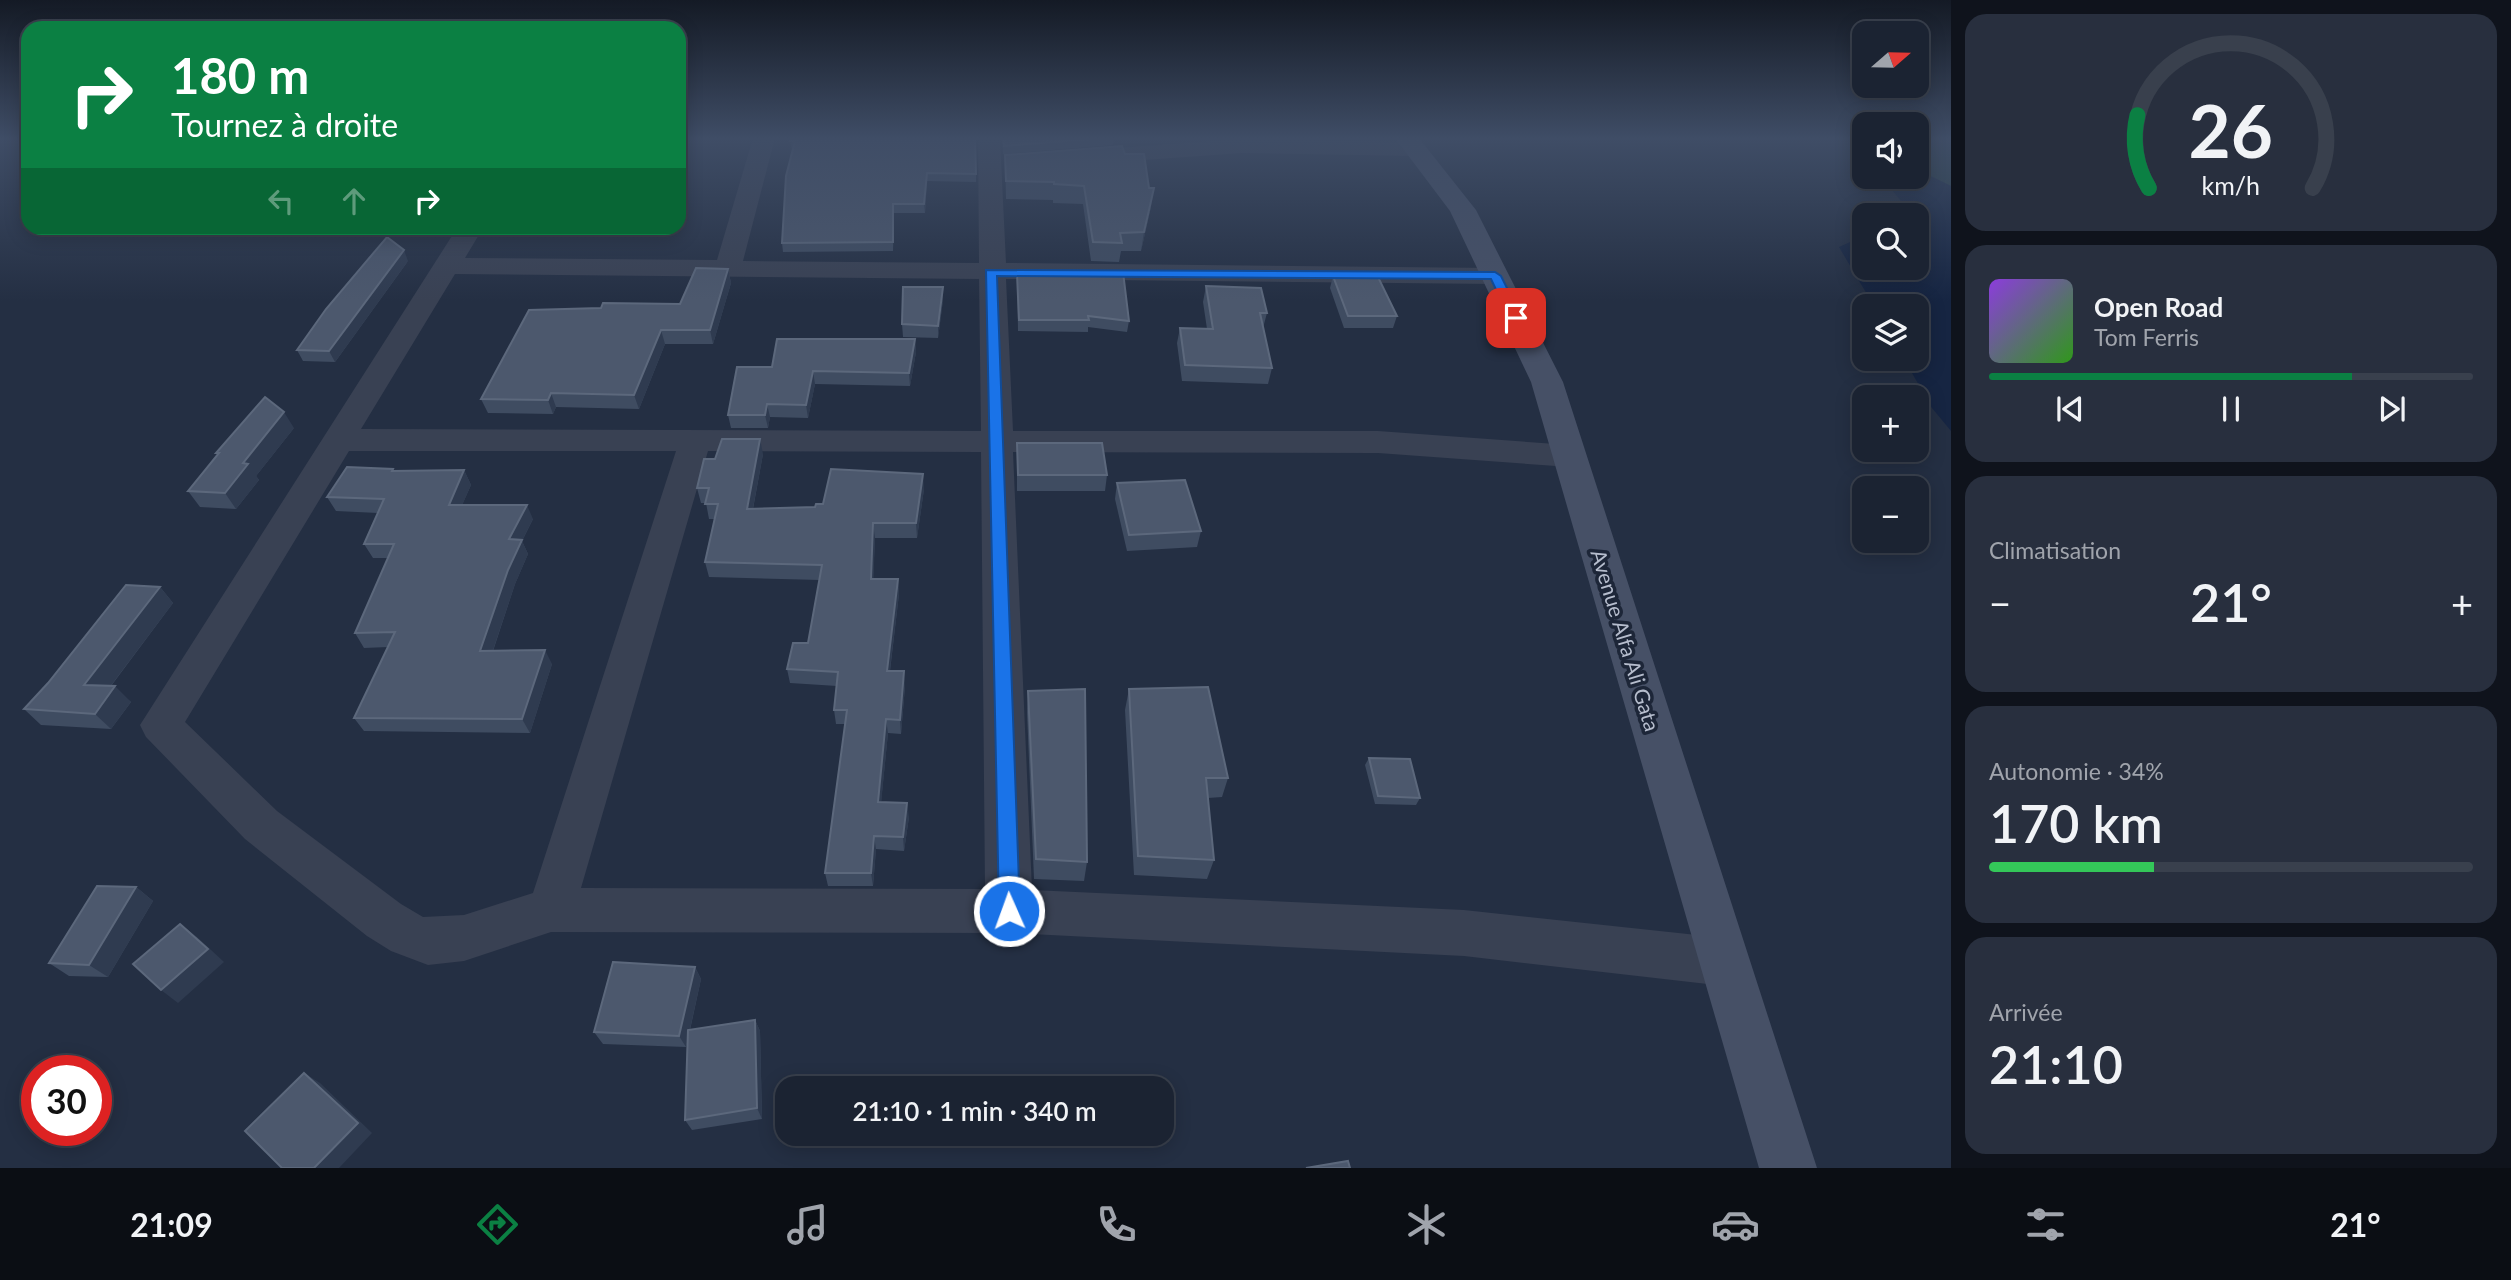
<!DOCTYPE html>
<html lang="fr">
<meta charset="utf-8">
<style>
body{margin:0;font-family:Lato,sans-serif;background:#282f3e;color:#f1f3f6;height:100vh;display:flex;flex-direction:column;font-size:26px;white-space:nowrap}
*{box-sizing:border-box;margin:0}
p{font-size:23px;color:#a0a4ac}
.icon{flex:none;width:38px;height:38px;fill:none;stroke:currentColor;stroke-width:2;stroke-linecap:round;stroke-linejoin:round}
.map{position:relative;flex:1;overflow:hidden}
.drawer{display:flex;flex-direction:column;gap:14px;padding:14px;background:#0f131c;width:560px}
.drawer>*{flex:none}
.hud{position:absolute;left:21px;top:21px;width:665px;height:214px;border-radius:21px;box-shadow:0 4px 18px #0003,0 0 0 2px #39404d;background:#0b8043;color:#fff;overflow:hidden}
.needle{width:46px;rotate:70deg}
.controls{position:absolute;left:1852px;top:21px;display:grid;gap:14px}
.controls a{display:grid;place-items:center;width:77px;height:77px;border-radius:14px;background:#1b2332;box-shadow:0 4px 18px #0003,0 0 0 2px #39404d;font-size:35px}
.speed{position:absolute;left:21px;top:1055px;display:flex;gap:14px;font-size:35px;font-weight:700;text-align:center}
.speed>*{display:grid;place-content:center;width:91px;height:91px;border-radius:50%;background:#1b2332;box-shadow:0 4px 18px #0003,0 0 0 2px #39404d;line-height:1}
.speed .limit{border:10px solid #d22;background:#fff;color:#111}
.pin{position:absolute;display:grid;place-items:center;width:60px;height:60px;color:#fff;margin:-30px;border-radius:14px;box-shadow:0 4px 10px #0006}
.me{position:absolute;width:77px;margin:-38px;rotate:358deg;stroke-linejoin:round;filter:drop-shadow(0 0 5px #0008)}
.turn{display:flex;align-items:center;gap:24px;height:147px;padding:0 35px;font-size:32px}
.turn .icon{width:91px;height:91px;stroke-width:2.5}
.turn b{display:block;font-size:49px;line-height:60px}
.lanes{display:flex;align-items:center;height:66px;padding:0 35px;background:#0003;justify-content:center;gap:35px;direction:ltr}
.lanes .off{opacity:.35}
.big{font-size:52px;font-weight:600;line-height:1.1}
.drawer .card{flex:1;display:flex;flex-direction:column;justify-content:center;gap:10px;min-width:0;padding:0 24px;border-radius:21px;background:#282f3e}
.drawer .dial{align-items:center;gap:0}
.dial svg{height:182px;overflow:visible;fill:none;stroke:#39404d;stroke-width:7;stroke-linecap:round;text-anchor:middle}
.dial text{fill:#f1f3f6;stroke:none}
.song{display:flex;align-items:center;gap:21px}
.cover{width:84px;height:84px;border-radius:10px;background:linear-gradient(135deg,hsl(270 70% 55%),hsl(110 70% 35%))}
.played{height:7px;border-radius:4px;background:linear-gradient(90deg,#0b8043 75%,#39404d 75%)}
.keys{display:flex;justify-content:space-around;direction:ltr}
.heat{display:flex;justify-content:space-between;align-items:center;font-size:38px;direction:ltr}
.charge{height:10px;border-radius:5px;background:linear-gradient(90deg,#34c759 34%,#39404d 0)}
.trip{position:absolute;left:775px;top:1076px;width:399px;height:70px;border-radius:21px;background:#1b2332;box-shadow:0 4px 18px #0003,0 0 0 2px #39404d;font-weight:600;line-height:70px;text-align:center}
.dock{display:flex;height:112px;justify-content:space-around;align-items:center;background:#0b0e14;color:#a0a4ac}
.dock .icon{width:49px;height:49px}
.dock .current{color:#0b8043}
.dock b{font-size:32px;color:#f1f3f6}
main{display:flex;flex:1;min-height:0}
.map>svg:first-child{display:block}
.green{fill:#263e44}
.water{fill:#162542}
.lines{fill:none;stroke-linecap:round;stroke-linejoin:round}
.street{fill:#394153;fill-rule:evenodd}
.secondary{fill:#465066;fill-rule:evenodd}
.wall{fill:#3f4c61}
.shaded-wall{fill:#2f3b50}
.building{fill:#4c586d;stroke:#5c687c;stroke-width:2}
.route{fill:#1a73e8;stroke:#114b97;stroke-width:2}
.labels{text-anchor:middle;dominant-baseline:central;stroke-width:7;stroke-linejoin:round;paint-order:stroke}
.street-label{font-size:21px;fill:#b6bdcd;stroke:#1d2638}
</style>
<main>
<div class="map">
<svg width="1951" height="1168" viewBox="0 0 1951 1168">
<rect width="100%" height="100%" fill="#242f43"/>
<!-- green -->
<path class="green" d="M 1916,138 L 1951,138 L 1951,186 L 1916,169 Z"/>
<!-- water -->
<path class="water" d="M 1916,169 L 1951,186 L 1951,431 L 1932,408 L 1904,359 L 1916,359 L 1916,306 L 1874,306 L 1839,247 L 1864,236 L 1864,268 L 1916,268 L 1916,215 L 1908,215 L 1911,213 L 1881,177 L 1916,177 Z"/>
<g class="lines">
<!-- street -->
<g class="street">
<path d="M 753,138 L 775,138 L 743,261 L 979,263 L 978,138 L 1000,138 L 1006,263 L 1495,268 L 1505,270 L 1509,276 L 1505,282 L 1495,284 L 1006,279 L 1013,431 L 1378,431 L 1570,445 L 1582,448 L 1586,456 L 1582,464 L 1570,467 L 1378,453 L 1013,452 L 1032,890 L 1464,910 L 1725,938 L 1742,945 L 1749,962 L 1742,979 L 1725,986 L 1464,956 L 1009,933 L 551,932 L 464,961 L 428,965 L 391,951 L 367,936 L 245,839 L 146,737 L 140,725 L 457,228 L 483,228 L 465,258 L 717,260 ZM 455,274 L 979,279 L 981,431 L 361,429 ZM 349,451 L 676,451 L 533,893 L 464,915 L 423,917 L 401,904 L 277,811 L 185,722 ZM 708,451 L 981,452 L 985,889 L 581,888 Z"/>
<path d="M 1242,139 L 1415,142 L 1423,144 L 1427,149 L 1423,154 L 1415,156 L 1242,153 L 1074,165 L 1066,163 L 1062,158 L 1066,153 L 1074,151 Z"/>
</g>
<!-- secondary -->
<path class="secondary" d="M 1395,138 L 1419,138 L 1476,210 L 1563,382 L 1817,1168 L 1759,1168 L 1531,382 L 1450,211 Z"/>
</g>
<!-- wall -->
<g class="wall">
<path d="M 976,138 L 976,182 L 927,181 L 925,213 L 894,213 L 893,251 L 783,252 L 782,243 L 793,149 L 792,149 L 790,141 Z"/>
<path d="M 1002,138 L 1114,138 L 1113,145 L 1003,154 Z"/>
<path d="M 1125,154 L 1151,207 L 1141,251 L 1121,251 L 1119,262 L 1091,261 L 1083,204 L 1053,203 L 1053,200 L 1006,199 L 1005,155 Z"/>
<path d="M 408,261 L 335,362 L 303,361 L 297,350 Z"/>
<path d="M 728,269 L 731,283 L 713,344 L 665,344 L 639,409 L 556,407 L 553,414 L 488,413 L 481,399 L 601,308 L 680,304 Z"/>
<path d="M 1096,271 L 1129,321 L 1127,332 L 1088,327 L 1088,332 L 1018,331 L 1017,274 L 1095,275 Z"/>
<path d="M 1333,276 L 1397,316 L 1393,328 L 1344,328 L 1330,288 Z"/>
<path d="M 1206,286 L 1267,313 L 1263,328 L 1272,368 L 1268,384 L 1182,381 L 1177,343 L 1180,328 L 1207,329 L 1203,302 Z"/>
<path d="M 943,300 L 938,338 L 903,337 L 902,324 Z"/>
<path d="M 915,339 L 916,352 L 910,386 L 815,384 L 808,418 L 770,417 L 768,428 L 731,428 L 728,415 L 772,367 Z"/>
<path d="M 294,428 L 256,476 L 259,480 L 236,509 L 200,507 L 188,491 L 218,455 L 216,453 Z"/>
<path d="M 1017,443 L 1107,475 L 1105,491 L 1017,491 Z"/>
<path d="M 763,454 L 753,509 L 815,507 L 823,504 L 924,489 L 917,538 L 875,538 L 873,579 L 898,579 L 899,594 L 890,671 L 905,686 L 901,734 L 888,733 L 881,802 L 909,817 L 904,851 L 876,849 L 873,886 L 828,886 L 825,873 L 845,724 L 836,724 L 834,710 L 837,686 L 790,683 L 787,669 L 808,643 L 820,580 L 709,577 L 705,562 L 715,519 L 709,519 L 706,503 L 701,503 L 697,488 L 715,459 Z"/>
<path d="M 464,470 L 471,485 L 462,505 L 533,519 L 522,541 L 528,554 L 515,584 L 493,651 L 552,664 L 530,733 L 364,731 L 354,718 L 388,647 L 364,648 L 355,633 L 388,558 L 373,558 L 364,544 L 378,513 L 336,511 L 327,497 L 395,471 Z"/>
<path d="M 1117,483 L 1201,531 L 1197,547 L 1127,551 L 1115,499 Z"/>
<path d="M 160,587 L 173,603 L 111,686 L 131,702 L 111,729 L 41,725 L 24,709 Z"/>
<path d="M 1129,689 L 1228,778 L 1222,797 L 1208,798 L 1214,860 L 1207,879 L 1134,875 L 1125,710 Z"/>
<path d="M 1028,691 L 1087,862 L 1084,881 L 1034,879 L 1027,712 Z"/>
<path d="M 1369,758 L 1420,798 L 1416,805 L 1375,804 L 1365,765 Z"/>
<path d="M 136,887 L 153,901 L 108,977 L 69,976 L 49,963 Z"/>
<path d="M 695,967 L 701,979 L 690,1030 L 755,1020 L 760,1031 L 762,1119 L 692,1130 L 685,1120 L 687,1042 L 686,1047 L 603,1044 L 594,1032 Z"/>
</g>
<!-- shaded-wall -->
<g class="shaded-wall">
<path d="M 680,172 L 683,183 L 679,195 L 679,176 Z"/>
<path d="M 927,173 L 927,181 L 925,213 L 924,204 Z"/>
<path d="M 1154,188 L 1151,207 L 1141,251 L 1144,232 Z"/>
<path d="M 404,250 L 408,261 L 335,362 L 329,351 Z"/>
<path d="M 728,269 L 731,283 L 713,344 L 710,330 Z"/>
<path d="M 943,287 L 943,300 L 938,338 L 938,326 Z"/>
<path d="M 661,330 L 665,344 L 639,409 L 634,395 Z"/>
<path d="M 915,339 L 916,352 L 910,386 L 909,373 Z"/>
<path d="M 813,371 L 815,384 L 808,418 L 806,405 Z"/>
<path d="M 551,393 L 556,407 L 553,414 L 548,400 Z"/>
<path d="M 767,404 L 770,417 L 768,428 L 765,415 Z"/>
<path d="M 284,412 L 294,428 L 256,476 L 259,480 L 236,509 L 225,493 L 243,463 Z"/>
<path d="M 760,439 L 763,454 L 750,524 L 747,509 Z"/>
<path d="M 464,470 L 471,485 L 456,519 L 449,505 Z"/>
<path d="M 923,474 L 924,489 L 917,538 L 916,523 Z"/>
<path d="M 527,505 L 533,519 L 522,541 L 528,554 L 515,584 L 488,665 L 480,651 L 509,539 Z"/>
<path d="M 873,523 L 875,538 L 873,593 L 871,579 Z"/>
<path d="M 898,579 L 899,594 L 888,685 L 887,671 Z"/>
<path d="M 160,587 L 173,603 L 100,700 L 84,685 Z"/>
<path d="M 545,650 L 552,664 L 530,733 L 522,719 Z"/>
<path d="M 904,671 L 905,686 L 901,734 L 900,720 Z"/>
<path d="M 115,686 L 131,702 L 111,729 L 95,714 Z"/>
<path d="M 886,719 L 888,733 L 880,815 L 878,802 Z"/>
<path d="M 907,803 L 909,817 L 904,851 L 903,837 Z"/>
<path d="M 874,836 L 876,849 L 873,886 L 871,873 Z"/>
<path d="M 136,887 L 153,901 L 108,977 L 89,965 Z"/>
<path d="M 180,924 L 197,937 L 224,962 L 178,1003 L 161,990 Z"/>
<path d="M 695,967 L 701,979 L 686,1047 L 679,1036 Z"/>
<path d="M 755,1020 L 760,1031 L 762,1119 L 757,1108 Z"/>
<path d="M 304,1073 L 320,1083 L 372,1133 L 339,1168 L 314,1168 Z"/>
</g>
<!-- building -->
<g class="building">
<path d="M 791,138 L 975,138 L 976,174 L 927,173 L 924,204 L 893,204 L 893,242 L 782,243 L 786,176 L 795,141 L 790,141 Z"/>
<path d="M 1003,138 L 1102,138 L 1004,146 Z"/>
<path d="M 1122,146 L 1125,154 L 1144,154 L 1149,188 L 1154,188 L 1144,232 L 1120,233 L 1122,243 L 1093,242 L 1084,186 L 1054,184 L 1054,182 L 1006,181 L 1005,155 Z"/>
<path d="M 387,237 L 404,250 L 329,351 L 297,350 L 326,309 Z"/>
<path d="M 696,268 L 728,269 L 710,330 L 661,330 L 634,395 L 551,393 L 548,400 L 481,399 L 529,310 L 601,308 L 603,303 L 680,304 Z"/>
<path d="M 1096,271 L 1123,272 L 1129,321 L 1088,316 L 1089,320 L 1019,320 L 1017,274 L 1096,275 Z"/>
<path d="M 1333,276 L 1378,277 L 1397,316 L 1348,316 Z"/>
<path d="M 1206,286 L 1261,288 L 1267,313 L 1260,313 L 1272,368 L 1185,365 L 1180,328 L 1213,329 Z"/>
<path d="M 903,287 L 943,287 L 938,326 L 902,324 Z"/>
<path d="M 777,339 L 915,339 L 909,373 L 813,371 L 806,405 L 767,404 L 765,415 L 728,415 L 737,367 L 772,367 Z"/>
<path d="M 265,397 L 284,412 L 243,463 L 248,464 L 225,493 L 188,491 L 219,453 L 216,453 Z"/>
<path d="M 722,439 L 760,439 L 747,509 L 815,507 L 816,504 L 823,504 L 831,469 L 923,474 L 916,523 L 873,523 L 871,579 L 898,579 L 887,671 L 904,671 L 900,720 L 886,719 L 878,802 L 907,803 L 903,837 L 874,836 L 871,873 L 825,873 L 847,710 L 834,710 L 838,672 L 787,669 L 793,643 L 808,643 L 822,565 L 705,562 L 718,504 L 705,504 L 709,488 L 697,488 L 704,459 L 715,459 Z"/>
<path d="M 1017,443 L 1102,443 L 1107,475 L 1018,475 Z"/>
<path d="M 347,467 L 393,469 L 392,471 L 464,470 L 449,505 L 527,505 L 509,539 L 522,540 L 508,570 L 480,651 L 545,650 L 522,719 L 354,718 L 395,632 L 355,633 L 394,544 L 364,544 L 384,499 L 327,497 Z"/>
<path d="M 1185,480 L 1201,531 L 1129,535 L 1117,483 Z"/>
<path d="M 126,585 L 160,587 L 84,685 L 115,686 L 95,714 L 24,709 L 48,683 Z"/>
<path d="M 1208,687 L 1228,778 L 1206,778 L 1214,860 L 1138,856 L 1129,689 Z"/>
<path d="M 1085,689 L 1087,862 L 1036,859 L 1028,691 Z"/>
<path d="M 1369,758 L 1410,759 L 1420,798 L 1378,796 Z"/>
<path d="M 97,886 L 136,887 L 89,965 L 49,963 Z"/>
<path d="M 180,924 L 208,949 L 161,990 L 133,964 Z"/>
<path d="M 613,962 L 695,967 L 679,1036 L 594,1032 Z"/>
<path d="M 755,1020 L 757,1108 L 685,1120 L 688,1030 Z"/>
<path d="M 304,1073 L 358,1123 L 314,1168 L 282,1168 L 245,1131 Z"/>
<path d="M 1348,1161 L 1350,1168 L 1306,1168 Z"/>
</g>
<!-- sky -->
<linearGradient id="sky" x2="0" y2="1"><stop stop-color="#141a25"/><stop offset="0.46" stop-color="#3f4d66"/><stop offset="1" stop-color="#3f4d66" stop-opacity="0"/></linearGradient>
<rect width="1951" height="301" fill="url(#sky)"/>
<!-- route -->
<path class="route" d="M 986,270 L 1495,272 L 1501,276 L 1522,318 L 1511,321 L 1491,279 L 997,276 L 1020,911 L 1017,918 L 1009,921 L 1002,918 L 999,911 Z"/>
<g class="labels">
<!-- street labels -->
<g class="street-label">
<text transform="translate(1626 640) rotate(73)">Avenue Alfa Ali Gata</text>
</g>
</g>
</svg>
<div class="controls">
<a><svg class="needle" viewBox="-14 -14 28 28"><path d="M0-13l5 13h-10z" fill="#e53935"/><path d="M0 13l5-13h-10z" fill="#a0a4ac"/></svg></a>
<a><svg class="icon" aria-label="sound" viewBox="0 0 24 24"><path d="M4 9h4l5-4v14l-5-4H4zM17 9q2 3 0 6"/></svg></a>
<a><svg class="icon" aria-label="search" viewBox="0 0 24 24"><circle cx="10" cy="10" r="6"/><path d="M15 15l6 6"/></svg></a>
<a><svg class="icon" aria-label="layers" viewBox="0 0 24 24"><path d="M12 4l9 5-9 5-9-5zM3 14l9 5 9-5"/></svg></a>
<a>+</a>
<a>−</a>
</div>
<div class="speed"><div class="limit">30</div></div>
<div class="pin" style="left:1516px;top:318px;background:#d93025"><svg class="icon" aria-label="arrive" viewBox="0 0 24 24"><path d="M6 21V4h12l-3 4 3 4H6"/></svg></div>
<svg class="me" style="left:1009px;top:911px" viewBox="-20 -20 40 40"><circle r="17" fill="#1a73e8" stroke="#fff" stroke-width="3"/><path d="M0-11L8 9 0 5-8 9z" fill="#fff"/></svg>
<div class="trip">21:10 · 1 min · 340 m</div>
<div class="hud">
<div class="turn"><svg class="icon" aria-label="right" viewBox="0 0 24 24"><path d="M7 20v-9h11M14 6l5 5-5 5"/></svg><div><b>180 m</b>Tournez à droite</div></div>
<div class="lanes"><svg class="icon off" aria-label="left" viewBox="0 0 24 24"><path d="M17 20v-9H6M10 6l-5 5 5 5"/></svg><svg class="icon off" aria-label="ahead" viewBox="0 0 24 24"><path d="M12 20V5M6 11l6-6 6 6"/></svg><svg class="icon" aria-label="right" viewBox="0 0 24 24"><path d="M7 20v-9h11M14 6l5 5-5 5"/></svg></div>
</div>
</div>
<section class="drawer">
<div class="card dial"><svg viewBox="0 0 100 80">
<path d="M14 69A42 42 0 1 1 86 69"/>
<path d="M14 69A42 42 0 0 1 9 37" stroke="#0b8043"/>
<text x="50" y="56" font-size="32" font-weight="700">26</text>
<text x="50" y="72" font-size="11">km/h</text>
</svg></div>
<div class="card">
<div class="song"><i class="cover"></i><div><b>Open Road</b><p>Tom Ferris</p></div></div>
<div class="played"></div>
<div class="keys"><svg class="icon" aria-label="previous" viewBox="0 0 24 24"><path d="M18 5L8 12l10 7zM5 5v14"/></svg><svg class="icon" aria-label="pause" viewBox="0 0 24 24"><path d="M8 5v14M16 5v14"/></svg><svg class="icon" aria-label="next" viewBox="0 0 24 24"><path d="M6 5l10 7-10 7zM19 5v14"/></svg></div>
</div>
<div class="card"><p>Climatisation</p>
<div class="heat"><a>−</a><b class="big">21°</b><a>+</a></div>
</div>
<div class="card"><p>Autonomie · 34%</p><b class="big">170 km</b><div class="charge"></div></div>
<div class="card"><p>Arrivée</p><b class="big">21:10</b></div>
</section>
</main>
<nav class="dock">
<b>21:09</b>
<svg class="icon current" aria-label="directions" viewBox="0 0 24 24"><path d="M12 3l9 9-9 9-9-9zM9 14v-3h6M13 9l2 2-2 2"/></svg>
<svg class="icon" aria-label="music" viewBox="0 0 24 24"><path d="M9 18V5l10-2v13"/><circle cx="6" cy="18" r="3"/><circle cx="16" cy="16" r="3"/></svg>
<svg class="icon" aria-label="phone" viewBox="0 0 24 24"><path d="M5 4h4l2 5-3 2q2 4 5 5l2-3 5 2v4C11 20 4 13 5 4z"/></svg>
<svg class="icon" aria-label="climate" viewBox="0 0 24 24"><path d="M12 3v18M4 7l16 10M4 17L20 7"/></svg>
<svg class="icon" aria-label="car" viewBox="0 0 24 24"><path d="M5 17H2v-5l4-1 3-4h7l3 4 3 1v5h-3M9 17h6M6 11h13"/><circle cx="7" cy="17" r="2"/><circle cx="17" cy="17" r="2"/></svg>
<svg class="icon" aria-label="filters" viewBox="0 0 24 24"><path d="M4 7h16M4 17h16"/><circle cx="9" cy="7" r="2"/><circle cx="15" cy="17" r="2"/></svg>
<b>21°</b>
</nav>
